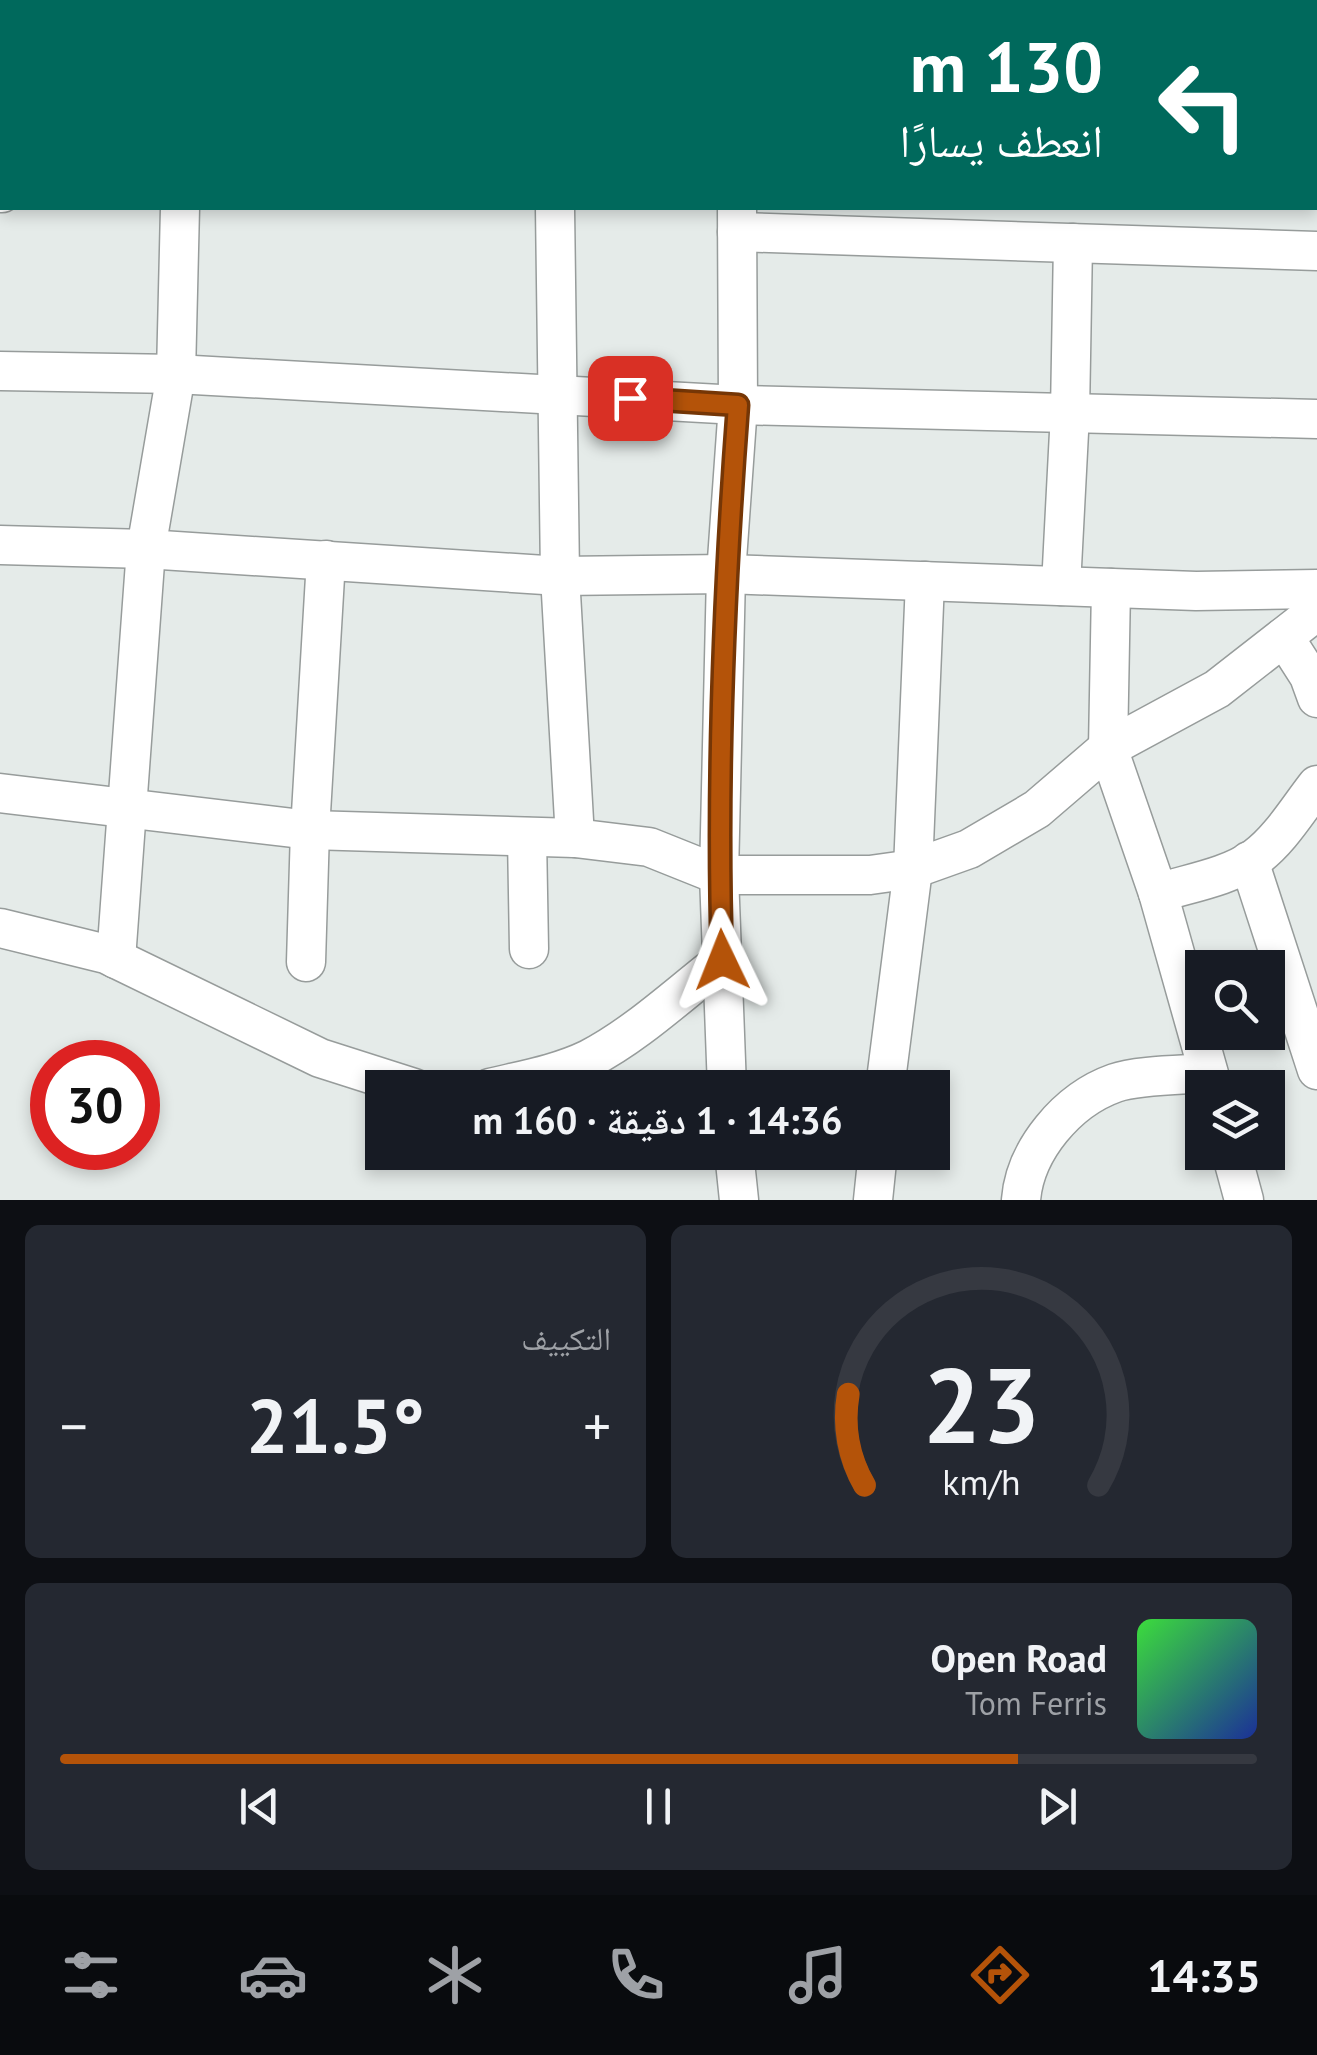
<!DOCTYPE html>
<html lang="ar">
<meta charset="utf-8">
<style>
body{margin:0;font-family:"PT Sans","Noto Naskh Arabic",sans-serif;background:#242831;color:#f1f3f6;direction:rtl;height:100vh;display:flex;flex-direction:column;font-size:38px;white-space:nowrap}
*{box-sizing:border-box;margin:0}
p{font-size:32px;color:#9ea1a6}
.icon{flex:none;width:55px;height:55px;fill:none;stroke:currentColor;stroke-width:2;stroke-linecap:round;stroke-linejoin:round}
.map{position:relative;height:1200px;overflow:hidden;direction:ltr}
.details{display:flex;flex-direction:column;gap:25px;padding:25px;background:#0d0f14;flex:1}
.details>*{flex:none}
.guide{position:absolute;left:0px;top:0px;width:1318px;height:210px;box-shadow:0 5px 15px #0003;direction:rtl;background:#00695c;color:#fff;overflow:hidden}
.fabs{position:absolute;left:1185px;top:950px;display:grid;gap:20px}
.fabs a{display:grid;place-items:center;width:100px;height:100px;border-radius:0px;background:#171b24;box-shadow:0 5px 15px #0003;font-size:50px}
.speed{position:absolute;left:30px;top:1040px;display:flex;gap:20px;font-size:50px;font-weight:700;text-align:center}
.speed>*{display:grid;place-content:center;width:130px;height:130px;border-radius:50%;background:#171b24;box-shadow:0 5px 15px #0003;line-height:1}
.speed .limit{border:15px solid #d22;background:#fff;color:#111}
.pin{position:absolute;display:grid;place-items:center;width:85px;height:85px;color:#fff;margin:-42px;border-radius:20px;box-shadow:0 5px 15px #0006}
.me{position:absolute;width:110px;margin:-55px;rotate:358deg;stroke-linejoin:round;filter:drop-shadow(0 0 8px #0008)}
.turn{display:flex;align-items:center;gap:35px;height:210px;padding:0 50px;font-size:45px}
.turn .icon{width:130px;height:130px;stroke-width:2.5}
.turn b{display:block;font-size:70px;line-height:85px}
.big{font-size:75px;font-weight:800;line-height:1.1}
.details .card{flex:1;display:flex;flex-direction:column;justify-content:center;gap:15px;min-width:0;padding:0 35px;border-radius:15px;background:#242831}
.details .dial{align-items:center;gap:0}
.dial svg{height:260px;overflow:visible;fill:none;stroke:#363941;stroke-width:7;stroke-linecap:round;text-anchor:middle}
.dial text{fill:#f1f3f6;stroke:none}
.song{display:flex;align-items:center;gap:30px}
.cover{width:120px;height:120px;border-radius:15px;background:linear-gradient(135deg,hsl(120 70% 55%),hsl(230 70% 35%))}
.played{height:10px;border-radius:5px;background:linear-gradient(90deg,#b45309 80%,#363941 80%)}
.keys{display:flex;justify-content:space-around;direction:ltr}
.heat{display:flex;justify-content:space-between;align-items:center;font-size:55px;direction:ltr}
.details .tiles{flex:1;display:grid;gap:25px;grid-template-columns:1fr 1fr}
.card:last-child{grid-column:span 2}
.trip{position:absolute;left:365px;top:1070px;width:585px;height:100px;border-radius:0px;background:#171b24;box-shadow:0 5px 15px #0003;font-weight:800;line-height:100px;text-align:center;direction:rtl}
.menu{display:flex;height:160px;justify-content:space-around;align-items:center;background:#090b0e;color:#9ea1a6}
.menu .icon{width:70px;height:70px}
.menu .on{color:#b45309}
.menu b{font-size:45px;color:#f1f3f6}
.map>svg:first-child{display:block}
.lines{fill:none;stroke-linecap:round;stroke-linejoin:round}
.minor-casing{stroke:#979c9b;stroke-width:41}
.minor{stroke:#fff;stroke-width:38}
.route-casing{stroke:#753606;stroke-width:25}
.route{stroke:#b45309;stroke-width:18}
</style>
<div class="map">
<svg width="1317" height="1200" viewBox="0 0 1317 1200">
<rect width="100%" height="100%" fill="#e5ebe9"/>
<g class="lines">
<!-- minor casing -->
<g class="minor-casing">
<g id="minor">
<path d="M 185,2 L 185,0"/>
<path d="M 571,2 L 571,0"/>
<path d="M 744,2 L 744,0"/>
<path d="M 0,20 L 2,20"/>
<path d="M 1315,72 L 1317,72"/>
<path d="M 0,193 L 2,193"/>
<path d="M 555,208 L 560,576 L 575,838"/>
<path d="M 737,232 L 1317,251"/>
<path d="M 0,371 L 176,374 L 738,405 L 1317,419"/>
<path d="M 0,545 L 146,549 L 560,576 L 726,574 L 1196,591 L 1317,589"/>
<path d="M 1061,586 L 1070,413 L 1073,243"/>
<path d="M 1111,588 L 1108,748 L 1158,893 C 1190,883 1228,877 1255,858 C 1280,840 1298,809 1317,785"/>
<path d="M 1284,637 L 1309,676 L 1317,698"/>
<path d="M 0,793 L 310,830 L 575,838 L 649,847 L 719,875 L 870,875 L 913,869 L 969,849 L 1037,809 L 1108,748 L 1217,689 L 1317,611"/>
<path d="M 527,837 L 529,949"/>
<path d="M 1249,861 L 1317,1070"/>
<path d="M 1158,893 L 1213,1088"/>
<path d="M 0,928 L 106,954 L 320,1058 L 414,1088"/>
<path d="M 116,959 L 146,549 L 176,374 L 180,208"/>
<path d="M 306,962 L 310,830 L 326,560"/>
<path d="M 490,1088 C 523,1080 558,1074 589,1059 C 637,1034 679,994 722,961"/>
<path d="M 727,1088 L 719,875 L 726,574 L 738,405 L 737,208"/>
<path d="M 885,1088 L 913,869 L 925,581"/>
<path d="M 734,1152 L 739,1200"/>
<path d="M 1231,1152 L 1244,1200"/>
<path d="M 873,1200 L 878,1152"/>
<path d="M 1021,1200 C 1025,1150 1067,1100 1115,1083 C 1137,1075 1183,1075 1208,1073"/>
</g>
</g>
<!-- minor -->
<use href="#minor" class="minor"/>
</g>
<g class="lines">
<!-- route casing -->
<g class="route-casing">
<path id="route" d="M 630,398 L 738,405 C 724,589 716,775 722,960"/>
</g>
<!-- route -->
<use href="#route" class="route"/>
</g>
</svg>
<div class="fabs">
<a><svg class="icon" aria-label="search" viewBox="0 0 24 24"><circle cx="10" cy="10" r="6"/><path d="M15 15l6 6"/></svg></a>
<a><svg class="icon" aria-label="layers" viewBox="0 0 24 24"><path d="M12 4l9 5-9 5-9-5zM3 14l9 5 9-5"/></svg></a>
</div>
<div class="speed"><div class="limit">30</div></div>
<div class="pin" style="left:630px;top:398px;background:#d93025"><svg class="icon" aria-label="arrive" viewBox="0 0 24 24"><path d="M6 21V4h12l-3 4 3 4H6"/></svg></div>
<svg class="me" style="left:722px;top:960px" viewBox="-20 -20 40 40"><path d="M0-17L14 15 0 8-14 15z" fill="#b45309" stroke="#fff" stroke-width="4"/></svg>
<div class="trip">14:36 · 1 دقيقة · 160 m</div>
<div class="guide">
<div class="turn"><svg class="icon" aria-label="left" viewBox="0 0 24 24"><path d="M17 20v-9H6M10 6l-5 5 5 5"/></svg><div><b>130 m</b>انعطف يسارًا</div></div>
</div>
</div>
<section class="details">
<div class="tiles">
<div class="card dial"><svg viewBox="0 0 100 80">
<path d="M14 69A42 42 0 1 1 86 69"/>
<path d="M14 69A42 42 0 0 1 9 41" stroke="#b45309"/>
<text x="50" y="56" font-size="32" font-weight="700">23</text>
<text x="50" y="72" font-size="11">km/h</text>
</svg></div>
<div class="card"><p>التكييف</p>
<div class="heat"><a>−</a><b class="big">21.5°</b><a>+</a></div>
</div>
<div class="card">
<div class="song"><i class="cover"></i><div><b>Open Road</b><p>Tom Ferris</p></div></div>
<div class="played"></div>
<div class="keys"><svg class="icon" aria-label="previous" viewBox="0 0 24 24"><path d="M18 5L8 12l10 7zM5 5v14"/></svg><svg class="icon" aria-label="pause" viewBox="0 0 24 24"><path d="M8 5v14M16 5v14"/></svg><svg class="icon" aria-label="next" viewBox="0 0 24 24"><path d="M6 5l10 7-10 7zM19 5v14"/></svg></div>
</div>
</div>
</section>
<nav class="menu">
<b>14:35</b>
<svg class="icon on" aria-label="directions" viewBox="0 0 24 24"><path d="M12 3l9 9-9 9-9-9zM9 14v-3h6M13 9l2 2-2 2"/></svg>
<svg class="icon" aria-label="music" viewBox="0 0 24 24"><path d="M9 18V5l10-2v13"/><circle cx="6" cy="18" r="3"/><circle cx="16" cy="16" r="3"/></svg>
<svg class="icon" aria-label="phone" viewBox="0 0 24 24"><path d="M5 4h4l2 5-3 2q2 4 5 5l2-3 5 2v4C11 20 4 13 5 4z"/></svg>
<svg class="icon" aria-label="climate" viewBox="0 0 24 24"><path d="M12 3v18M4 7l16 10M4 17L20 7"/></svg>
<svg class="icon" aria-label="car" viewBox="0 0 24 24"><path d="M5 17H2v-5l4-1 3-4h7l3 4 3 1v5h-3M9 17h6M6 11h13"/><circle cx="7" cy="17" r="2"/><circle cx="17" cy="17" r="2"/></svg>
<svg class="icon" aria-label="filters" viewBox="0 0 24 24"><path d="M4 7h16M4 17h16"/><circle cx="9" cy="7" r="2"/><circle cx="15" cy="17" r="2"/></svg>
</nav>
